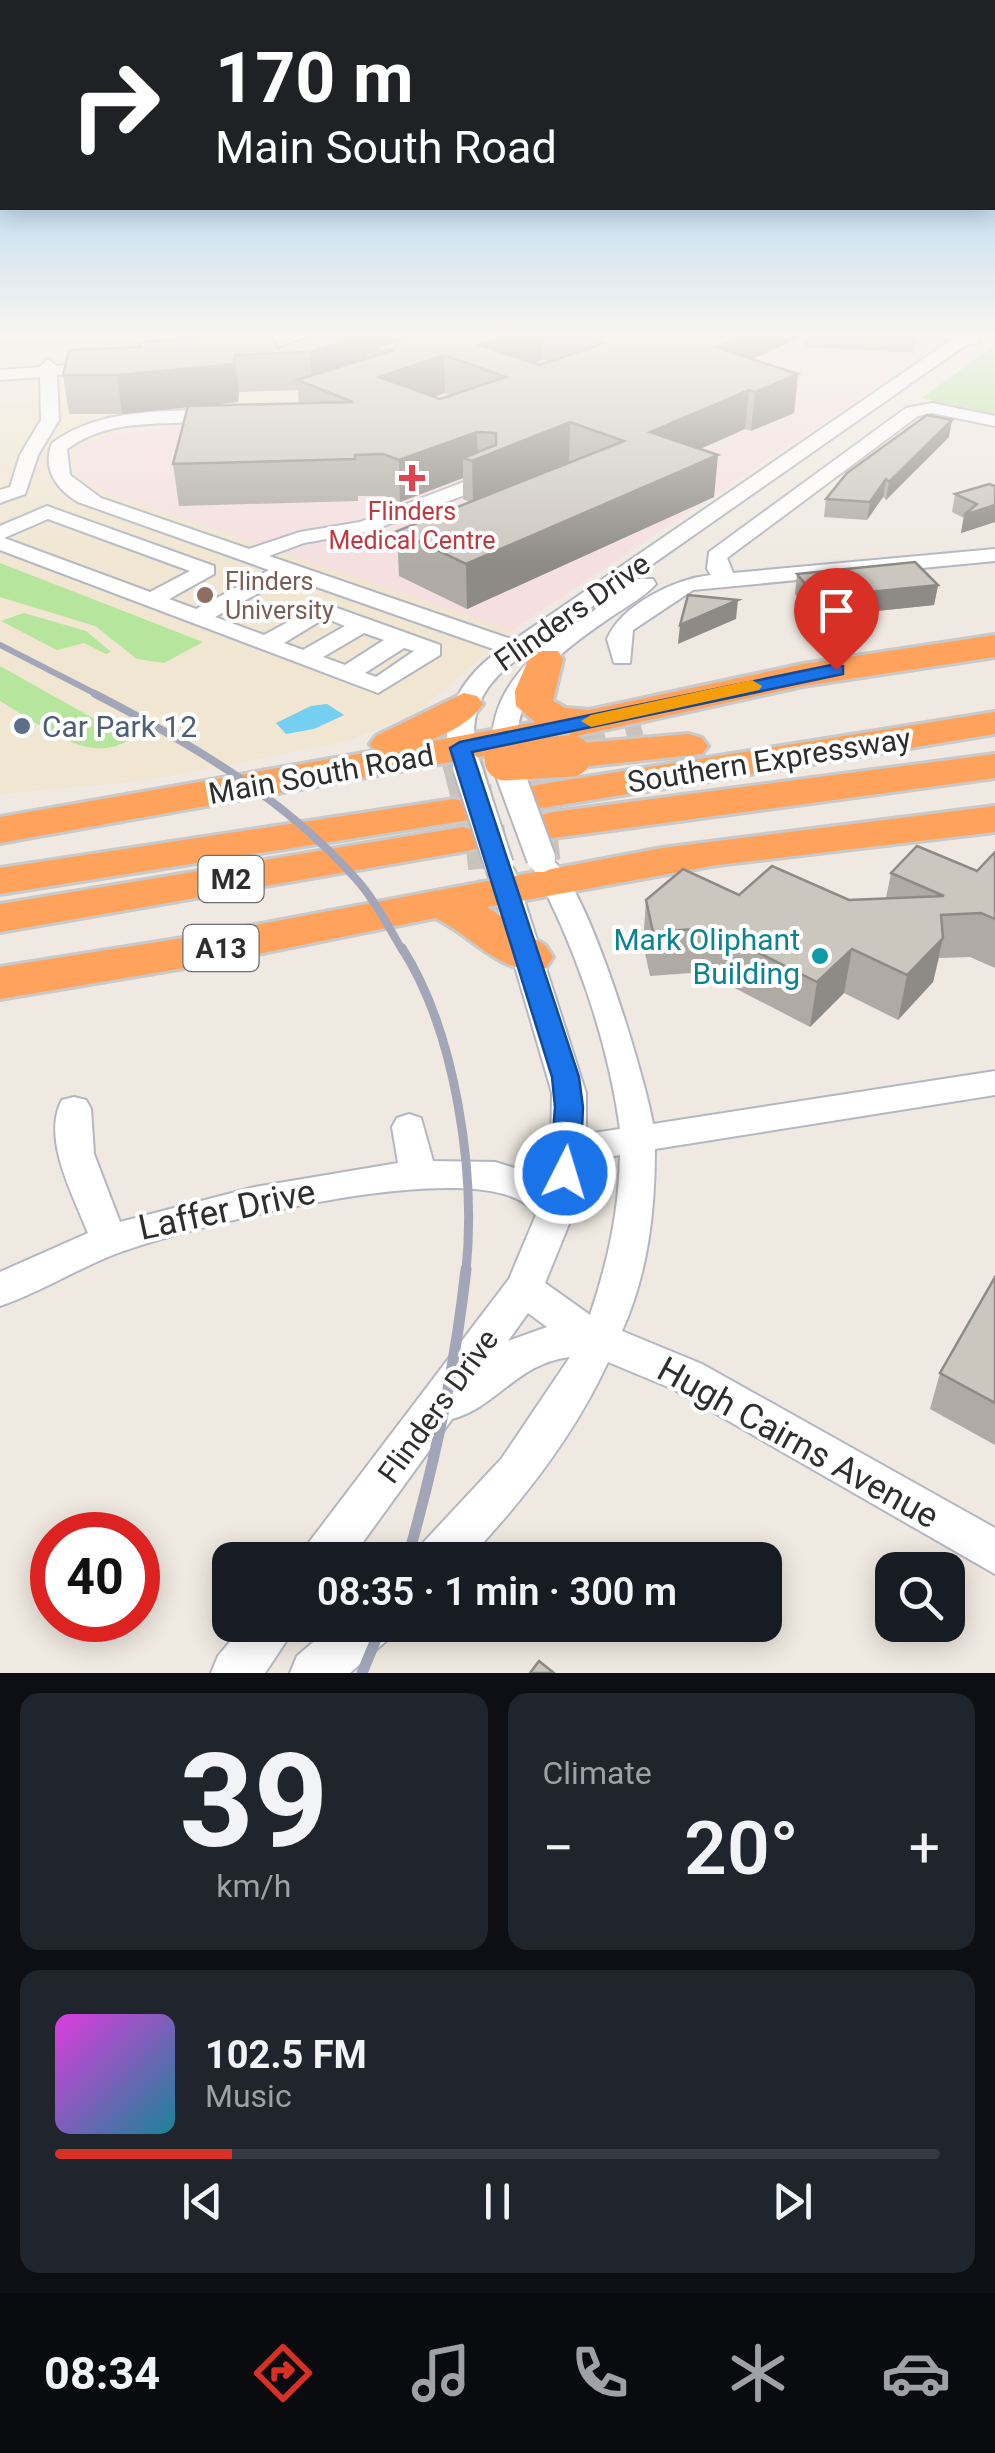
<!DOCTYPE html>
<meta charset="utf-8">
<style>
body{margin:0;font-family:Roboto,sans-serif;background:#20242c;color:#f1f3f6;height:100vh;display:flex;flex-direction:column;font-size:38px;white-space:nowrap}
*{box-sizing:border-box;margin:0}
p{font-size:32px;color:#9ea1a6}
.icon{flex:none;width:55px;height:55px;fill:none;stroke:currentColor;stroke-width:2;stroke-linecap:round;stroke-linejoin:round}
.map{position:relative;height:1673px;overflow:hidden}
.sheet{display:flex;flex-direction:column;gap:20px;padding:20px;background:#0d0f14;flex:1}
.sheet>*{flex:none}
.banner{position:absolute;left:0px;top:0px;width:995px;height:210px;box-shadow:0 5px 25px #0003;background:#202124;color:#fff;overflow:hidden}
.controls{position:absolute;left:875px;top:1552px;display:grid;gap:20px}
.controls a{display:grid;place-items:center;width:90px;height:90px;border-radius:20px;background:#171b24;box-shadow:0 5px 25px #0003;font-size:50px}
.speed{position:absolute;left:30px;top:1512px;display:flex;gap:20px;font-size:50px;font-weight:700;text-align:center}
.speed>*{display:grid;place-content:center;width:130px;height:130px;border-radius:50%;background:#171b24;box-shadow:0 5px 25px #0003;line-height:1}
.speed .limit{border:15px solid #d22;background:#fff;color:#111}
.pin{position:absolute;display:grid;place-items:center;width:85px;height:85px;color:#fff;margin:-102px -42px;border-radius:50% 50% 50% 0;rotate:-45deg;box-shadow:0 0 10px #0007}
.pin .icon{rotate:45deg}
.me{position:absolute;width:110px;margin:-55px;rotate:5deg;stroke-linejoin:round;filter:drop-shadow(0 0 8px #0008)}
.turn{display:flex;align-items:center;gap:35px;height:210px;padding:0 50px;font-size:45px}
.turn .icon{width:130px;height:130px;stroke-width:2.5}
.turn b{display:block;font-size:70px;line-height:85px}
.big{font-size:75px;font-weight:600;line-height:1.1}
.sheet .widget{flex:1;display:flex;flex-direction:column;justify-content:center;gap:15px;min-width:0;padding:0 35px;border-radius:20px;background:#20242c}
.sheet .dial{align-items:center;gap:0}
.dial b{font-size:130px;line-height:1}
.song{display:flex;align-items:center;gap:30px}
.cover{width:120px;height:120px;border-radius:15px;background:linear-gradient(135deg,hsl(300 70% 55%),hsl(190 70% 35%))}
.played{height:10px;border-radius:5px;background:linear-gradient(90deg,#d93025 20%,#363941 20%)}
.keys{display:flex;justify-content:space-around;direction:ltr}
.heat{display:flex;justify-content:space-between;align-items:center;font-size:55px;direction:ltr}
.sheet .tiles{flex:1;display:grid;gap:20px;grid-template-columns:1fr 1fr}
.widget:last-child{grid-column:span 2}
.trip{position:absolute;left:212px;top:1542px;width:570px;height:100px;border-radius:20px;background:#171b24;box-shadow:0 5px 25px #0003;font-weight:600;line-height:100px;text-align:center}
.dock{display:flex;height:160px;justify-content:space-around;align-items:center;background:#090b0e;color:#9ea1a6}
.dock .icon{width:70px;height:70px}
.dock .active{color:#d93025}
.dock b{font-size:45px;color:#f1f3f6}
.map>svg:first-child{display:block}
.education{fill:#f0e6d1}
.medical{fill:#f5dfe0}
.green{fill:#b6e59e}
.water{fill:#75cff0}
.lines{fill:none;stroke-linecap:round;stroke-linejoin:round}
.highway-tunnel{stroke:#c8c4bd;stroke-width:41;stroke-dasharray:41 21;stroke-linecap:butt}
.minor-casing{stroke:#b4b7c1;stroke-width:4}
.highway-casing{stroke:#c9c9c9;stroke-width:6}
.minor{fill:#fff;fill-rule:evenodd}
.highway{fill:#ffa35c;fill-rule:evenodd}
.rail-far3{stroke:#a3a6b8;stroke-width:6}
.rail-far2{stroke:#a3a6b8;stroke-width:8}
.rail-far1{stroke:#a3a6b8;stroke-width:9}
.rail{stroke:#a3a6b8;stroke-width:11}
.minor-bridge-casing{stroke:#b4b7c1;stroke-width:32;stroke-linecap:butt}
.highway-bridge-casing{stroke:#c9c9c9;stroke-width:46;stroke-linecap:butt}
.minor-bridge{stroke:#fff;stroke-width:28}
.highway-bridge{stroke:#ffa35c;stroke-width:41}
.wall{fill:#afaba4;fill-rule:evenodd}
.shaded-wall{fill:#8e8b86}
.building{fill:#cbc7bf;stroke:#8e8b86;stroke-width:2.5;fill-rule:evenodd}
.route{fill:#1a73e8;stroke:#114b97;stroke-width:2.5}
.slow{fill:#f59e0b}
.health-dot{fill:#e0444e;stroke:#fff;stroke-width:4}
.education-dot{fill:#8d6e63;stroke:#fff;stroke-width:4}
.service-dot{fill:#5c6f8a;stroke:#fff;stroke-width:4}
.culture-dot{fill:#0f9aa8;stroke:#fff;stroke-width:4}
.labels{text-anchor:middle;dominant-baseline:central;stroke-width:8;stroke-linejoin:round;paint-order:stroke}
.far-health-label{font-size:25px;fill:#be3a42;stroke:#fff}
.far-education-label{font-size:25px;fill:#785e54;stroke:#fff;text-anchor:start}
.shield{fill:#fff;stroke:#6d6d6d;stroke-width:2.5}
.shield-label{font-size:28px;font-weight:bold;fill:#2e2e2e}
.street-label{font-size:30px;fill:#2e2e2e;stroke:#fff}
.service-label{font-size:30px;fill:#4e5e75;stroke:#fff;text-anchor:start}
.culture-label{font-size:30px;fill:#0d838f;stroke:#fff;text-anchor:end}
.near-street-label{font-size:35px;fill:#2e2e2e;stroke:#fff}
</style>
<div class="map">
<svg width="995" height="1673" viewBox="0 0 995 1673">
<rect width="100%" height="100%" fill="#efe9e1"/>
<!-- education -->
<path class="education" d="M 0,331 L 442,331 L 488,343 L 93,488 L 512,630 L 416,714 L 345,742 L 144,781 L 0,794 Z"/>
<!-- medical -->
<path class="medical" d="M 442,331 L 949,331 L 957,333 L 512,630 L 93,488 L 74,469 L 76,448 L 108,435 L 283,414 Z"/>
<!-- green -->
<g class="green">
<path d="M 995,345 L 995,415 L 922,398 Z"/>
<path d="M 0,563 L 203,642 L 164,663 L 137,659 L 95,626 L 0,597 Z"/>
<path d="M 24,613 L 86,631 L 111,652 L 106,654 L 84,643 L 57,650 L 1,621 Z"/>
<path d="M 0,666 L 130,739 C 88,768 38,722 0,701 Z"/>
</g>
<!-- water -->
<path class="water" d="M 327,704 L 344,715 L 314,729 L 286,734 L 276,723 L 311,706 Z"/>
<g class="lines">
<!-- highway-tunnel -->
<g class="highway-tunnel">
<path d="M 447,784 L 643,733"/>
<path d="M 454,811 L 542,796"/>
<path d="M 466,850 L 558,839"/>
</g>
<!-- minor casing -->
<g class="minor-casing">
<g id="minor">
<path d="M 286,331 L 313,331 L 241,352 L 233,347 Z"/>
<path d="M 919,331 L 982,331 L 978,343 L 967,344 L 534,647 L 540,650 L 637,579 L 653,579 L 656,584 C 644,597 626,607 611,617 C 557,654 510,688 518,760 L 505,768 L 492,760 C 489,719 501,691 529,661 L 519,658 C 479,686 465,719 480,767 L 467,775 L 458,772 C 430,727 461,677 499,651 L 288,577 L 215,617 L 264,635 L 323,603 L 440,645 L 440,655 L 378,693 L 0,550 L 0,526 L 47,506 L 214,566 L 214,574 L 169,599 L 196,609 L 269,570 L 78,502 C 56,489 42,468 52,443 C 102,407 164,412 223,409 L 229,410 L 229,418 C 173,429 117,413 67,449 L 70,475 L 101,498 L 249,549 L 300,532 L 360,522 L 479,476 L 493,476 L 493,484 L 371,531 L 304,543 L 269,556 L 514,640 L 951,340 ZM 48,519 L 190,571 L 150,592 L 4,538 ZM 325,618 L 345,626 L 303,650 L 284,643 ZM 364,633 L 384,640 L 345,665 L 323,657 ZM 404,648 L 414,651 L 376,677 L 365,673 Z"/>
<path d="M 48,359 L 56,366 L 102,362 L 110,367 L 102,372 L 57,375 L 59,420 L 38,455 L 25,494 L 0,503 L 0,490 L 10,487 L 20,455 L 41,420 L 40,377 L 0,380 L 0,370 L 40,367 Z"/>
<path d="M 932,403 L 995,416 L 995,426 L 932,413 L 918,416 L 727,558 L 733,573 L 995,549 L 995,561 L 693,590 L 633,630 L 630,663 L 614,663 L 607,639 C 622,604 675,579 711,575 L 707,569 L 709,552 L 906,408 Z"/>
<path d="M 545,856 C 583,865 646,1081 653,1124 L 995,1071 L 995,1095 L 655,1149 C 655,1212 648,1273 622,1331 L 702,1364 L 995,1528 L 995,1574 L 673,1389 L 608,1362 C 574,1436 523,1501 467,1560 L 414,1560 L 421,1545 L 502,1458 L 570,1357 C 517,1363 496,1408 452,1419 L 350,1560 L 300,1560 L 307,1545 L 509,1279 L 536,1215 C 496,1146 185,1228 118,1253 C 78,1268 41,1292 0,1306 L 0,1272 L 88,1233 C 74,1197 41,1138 62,1100 L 74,1097 L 86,1100 L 91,1109 L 94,1154 L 120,1222 L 255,1187 L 398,1163 L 392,1127 L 397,1118 L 409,1114 L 421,1118 L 433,1161 L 495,1162 L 545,1177 L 551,1150 L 552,1093 L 487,871 L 491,865 L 511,865 L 515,871 L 586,1093 L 586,1134 L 620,1129 C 608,1040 574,942 531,864 ZM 620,1155 C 619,1212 608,1261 590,1315 L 545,1283 L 573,1214 L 584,1161 ZM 528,1313 L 547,1327 L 508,1341 Z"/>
<path d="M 244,1625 L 297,1625 L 265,1673 L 211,1673 L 218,1656 Z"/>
<path d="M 333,1625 L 392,1625 L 386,1641 L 350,1673 L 290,1673 L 297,1656 Z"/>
</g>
</g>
<!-- highway casing -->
<g class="highway-casing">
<g id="highway">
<path d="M 995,635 L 995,657 L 803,686 L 500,753 L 0,843 L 0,817 L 375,751 L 370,744 L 376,736 L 464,693 L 477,696 L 483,704 C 468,725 449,732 427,742 L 535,722 L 516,706 L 515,691 L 532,651 L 558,651 L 563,659 L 553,701 L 566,708 L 589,710 L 803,664 Z"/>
<path d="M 995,712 L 995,734 L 542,808 L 528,805 L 522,796 L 528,787 L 542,784 Z"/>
<path d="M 688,734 L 702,738 L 708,746 L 702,754 L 571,768 L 557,764 L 551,756 L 557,748 L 571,744 Z"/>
<path d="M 995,754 L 995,778 L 553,838 L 538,834 L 532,825 L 538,816 L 553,812 Z"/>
<path d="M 454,799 L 469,802 L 475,811 L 469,820 L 0,894 L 0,868 Z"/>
<path d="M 995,806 L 995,832 L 717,865 L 487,907 L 546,946 L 553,957 L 546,968 C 504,979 471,934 435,918 L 208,964 L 0,999 L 0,967 L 208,934 L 662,848 Z"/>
<path d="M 463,827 L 478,831 L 484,840 L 478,849 L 0,932 L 0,904 Z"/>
</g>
</g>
<!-- minor -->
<use href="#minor" class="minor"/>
<!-- highway -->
<use href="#highway" class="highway"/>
<!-- rail-far3 -->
<path class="rail-far3" d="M 0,645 L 100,696"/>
<!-- rail-far2 -->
<path class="rail-far2" d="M 95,694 C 192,744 284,798 357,880 C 375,900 389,928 403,951"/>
<!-- rail-far1 -->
<path class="rail-far1" d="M 402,948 C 456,1033 476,1172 466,1271"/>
<!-- rail -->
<g class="rail">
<path d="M 407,1560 C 435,1463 455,1369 466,1269"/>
<path d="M 362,1673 L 382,1625"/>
</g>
<!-- minor-bridge casing -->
<g class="minor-bridge-casing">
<g id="minor-bridge">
<path d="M 505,760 L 541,858"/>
<path d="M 467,767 L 499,865"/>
</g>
</g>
<!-- highway-bridge casing -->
<g class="highway-bridge-casing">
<path id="highway-bridge" d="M 505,760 L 571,756"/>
</g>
<!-- minor-bridge -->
<use href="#minor-bridge" class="minor-bridge"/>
<!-- highway-bridge -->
<use href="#highway-bridge" class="highway-bridge"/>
</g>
<!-- wall -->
<g class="wall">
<path d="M 323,331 L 917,331 L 914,353 L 805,347 L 802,337 L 751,359 L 798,374 L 794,413 L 751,431 L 745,429 L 700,449 L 714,497 L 467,609 L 399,576 L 397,531 L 470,502 L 463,499 L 463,478 L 400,502 L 385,496 L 358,496 L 358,501 L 179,506 L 173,464 L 188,407 L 122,414 L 69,414 L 63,375 L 138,347 L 138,343 L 278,348 ZM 542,360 L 549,362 L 540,365 L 533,363 ZM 298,390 L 299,403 L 201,405 L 238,402 L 239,392 ZM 445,393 L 451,395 L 440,399 L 433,397 Z"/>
<path d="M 949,437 L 886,500 L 883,497 L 867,520 L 824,517 L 826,499 Z"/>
<path d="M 995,486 L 995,522 L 961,533 L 964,518 L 952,512 L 955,494 Z"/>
<path d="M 797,574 L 938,585 L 934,605 L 867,612 L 864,621 L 833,616 L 834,609 L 810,612 L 795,594 Z"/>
<path d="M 995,852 L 995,968 L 970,957 L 939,958 L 933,982 L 898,1020 L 844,993 L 810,1027 L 704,972 L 650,976 L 643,944 L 646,900 L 739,895 L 849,900 L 886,898 L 891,873 L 977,871 Z"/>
<path d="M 995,1277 L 995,1445 L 930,1409 L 940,1373 Z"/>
</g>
<!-- shaded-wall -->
<g class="shaded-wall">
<path d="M 373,331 L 460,331 L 394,350 L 367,351 L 368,370 L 312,386 L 310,352 Z"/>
<path d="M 520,331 L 543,331 L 542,360 L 500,375 L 479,345 Z"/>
<path d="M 734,331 L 803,331 L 802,337 L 741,364 L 715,347 Z"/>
<path d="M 235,355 L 239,392 L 238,402 L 122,414 L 117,375 Z"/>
<path d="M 444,355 L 445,393 L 381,415 L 379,377 Z"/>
<path d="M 798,374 L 794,413 L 751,431 L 755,392 Z"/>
<path d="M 749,390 L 745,429 L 648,472 L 650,432 Z"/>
<path d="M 952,420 L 949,437 L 886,500 L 889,482 Z"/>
<path d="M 570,422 L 569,462 L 473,503 L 472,461 L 463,458 L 463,478 L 400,502 L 399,460 L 477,432 L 478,459 Z"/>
<path d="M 718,455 L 714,497 L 467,609 L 466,564 Z"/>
<path d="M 886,479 L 883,497 L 867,520 L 870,502 Z"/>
<path d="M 995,505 L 995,522 L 961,533 L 964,515 Z"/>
<path d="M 938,585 L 934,605 L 867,612 L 864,621 L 870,592 Z"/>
<path d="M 839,590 L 834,609 L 810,612 L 813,593 Z"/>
<path d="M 738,600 L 736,619 L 678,644 L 680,625 Z"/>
<path d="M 943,938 L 933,982 L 898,1020 L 907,975 Z"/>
<path d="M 852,949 L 844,993 L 810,1027 L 817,982 Z"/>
</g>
<!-- building -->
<g class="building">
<path d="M 242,331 L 270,331 L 278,348 L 323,331 L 373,331 L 310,352 L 235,355 L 234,364 L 117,375 L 63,375 L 69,350 L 141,347 L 138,343 Z"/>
<path d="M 423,331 L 520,331 L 479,345 L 540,365 L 604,343 L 566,331 L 734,331 L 731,332 L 744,336 L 715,347 L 798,374 L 755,392 L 749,390 L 650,432 L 718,455 L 466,564 L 397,531 L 624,441 L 570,422 L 472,461 L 463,458 L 496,445 L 496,433 L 477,432 L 399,460 L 383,454 L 355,455 L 355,459 L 173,464 L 188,406 L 353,402 L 297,380 L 394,350 L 367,351 ZM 444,355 L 506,377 L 440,399 L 379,377 Z"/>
<path d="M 927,415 L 952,420 L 889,482 L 886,479 L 870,502 L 826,499 L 847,473 Z"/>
<path d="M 989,484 L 995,486 L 995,505 L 964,515 L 977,504 L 955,494 Z"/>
<path d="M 915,562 L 938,585 L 870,592 L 867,602 L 836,597 L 839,590 L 813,593 L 797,574 Z"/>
<path d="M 688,595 L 738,600 L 680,625 Z"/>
<path d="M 917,846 L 977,871 L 995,852 L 995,919 L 981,913 L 941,915 L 943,938 L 907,975 L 852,949 L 817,982 L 709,928 L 653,932 L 646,900 L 683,869 L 739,895 L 772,866 L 849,900 L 944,896 L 891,873 Z"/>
<path d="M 995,1277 L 995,1403 L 940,1373 Z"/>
<path d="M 539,1661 L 554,1673 L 530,1673 Z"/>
</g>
<!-- sky -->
<linearGradient id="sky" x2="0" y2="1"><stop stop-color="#7abfeb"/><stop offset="0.59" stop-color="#f8f5f2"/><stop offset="1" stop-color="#f8f5f2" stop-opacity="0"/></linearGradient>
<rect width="995" height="565" fill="url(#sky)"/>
<!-- route -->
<path class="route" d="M 836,664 L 843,666 L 843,674 L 472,752 L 579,1077 L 583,1107 L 580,1173 L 575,1181 L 554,1181 L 550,1173 L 555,1107 L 552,1077 L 450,748 L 460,742 Z"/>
<!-- slow -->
<path class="slow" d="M 752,680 L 762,686 L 759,690 L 591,727 L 581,721 L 591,715 Z"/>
<!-- markers -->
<path class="health-dot" d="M407 463h10v10h10v10h-10v10h-10v-10h-10v-10h10z"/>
<circle class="education-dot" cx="205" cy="595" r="10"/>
<circle class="service-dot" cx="22" cy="726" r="10"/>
<circle class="culture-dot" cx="820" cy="956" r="10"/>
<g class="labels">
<!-- far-health labels -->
<g class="far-health-label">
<text x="412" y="511">Flinders<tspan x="412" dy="29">Medical Centre</tspan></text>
</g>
<!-- far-education labels -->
<g class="far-education-label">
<text x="225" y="581">Flinders<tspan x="225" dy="29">University</tspan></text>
</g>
<!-- shield labels -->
<g class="shield">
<rect x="198.5" y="856" width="65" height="46" rx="8"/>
<rect x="183.5" y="925" width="75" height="46" rx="8"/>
</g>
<g class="shield-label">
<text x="231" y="879">M2</text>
<text x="221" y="948">A13</text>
</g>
<!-- street labels -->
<g class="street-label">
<text transform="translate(572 612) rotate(-35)">Flinders Drive</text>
<text transform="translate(769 760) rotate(-9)">Southern Expressway</text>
<text transform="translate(321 774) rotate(-10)">Main South Road</text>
<text transform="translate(438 1406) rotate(-54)">Flinders Drive</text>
</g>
<!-- service labels -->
<g class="service-label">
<text x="42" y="726">Car Park 12</text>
</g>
<!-- culture labels -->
<g class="culture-label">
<text x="800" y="939">Mark Oliphant<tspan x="800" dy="34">Building</tspan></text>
</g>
<!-- near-street labels -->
<g class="near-street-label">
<text transform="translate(227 1210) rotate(-12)">Laffer Drive</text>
<text transform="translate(798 1443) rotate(29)">Hugh Cairns Avenue</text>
</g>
</g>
</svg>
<div class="controls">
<a><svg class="icon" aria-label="search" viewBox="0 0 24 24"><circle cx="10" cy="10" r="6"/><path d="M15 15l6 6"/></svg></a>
</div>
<div class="speed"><div class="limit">40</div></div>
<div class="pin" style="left:836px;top:670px;background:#d93025"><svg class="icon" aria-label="arrive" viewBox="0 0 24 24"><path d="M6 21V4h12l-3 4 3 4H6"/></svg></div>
<svg class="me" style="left:565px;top:1173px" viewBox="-20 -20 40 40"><circle r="17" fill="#1a73e8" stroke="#fff" stroke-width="3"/><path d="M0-11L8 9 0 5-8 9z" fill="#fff"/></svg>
<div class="trip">08:35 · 1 min · 300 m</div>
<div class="banner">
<div class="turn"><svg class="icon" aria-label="right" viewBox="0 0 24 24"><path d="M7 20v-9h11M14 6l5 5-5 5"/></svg><div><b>170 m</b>Main South Road</div></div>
</div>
</div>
<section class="sheet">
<div class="tiles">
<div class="widget dial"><b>39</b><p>km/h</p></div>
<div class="widget"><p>Climate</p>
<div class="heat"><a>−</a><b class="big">20°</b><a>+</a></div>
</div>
<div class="widget">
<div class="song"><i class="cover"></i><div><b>102.5 FM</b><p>Music</p></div></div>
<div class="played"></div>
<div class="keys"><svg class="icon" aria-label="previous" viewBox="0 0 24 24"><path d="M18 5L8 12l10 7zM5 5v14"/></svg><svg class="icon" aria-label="pause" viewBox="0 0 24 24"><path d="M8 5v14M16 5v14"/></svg><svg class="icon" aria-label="next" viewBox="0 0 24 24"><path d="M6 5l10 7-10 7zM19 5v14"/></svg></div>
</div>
</div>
</section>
<nav class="dock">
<b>08:34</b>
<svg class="icon active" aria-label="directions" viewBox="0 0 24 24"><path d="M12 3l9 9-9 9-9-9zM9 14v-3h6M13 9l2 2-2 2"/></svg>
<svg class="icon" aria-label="music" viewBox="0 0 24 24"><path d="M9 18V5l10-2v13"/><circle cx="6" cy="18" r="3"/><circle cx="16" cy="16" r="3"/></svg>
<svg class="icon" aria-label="phone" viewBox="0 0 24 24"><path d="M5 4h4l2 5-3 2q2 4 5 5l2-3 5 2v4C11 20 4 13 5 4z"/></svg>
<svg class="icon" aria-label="climate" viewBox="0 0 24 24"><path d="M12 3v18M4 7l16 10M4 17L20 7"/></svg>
<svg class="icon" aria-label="car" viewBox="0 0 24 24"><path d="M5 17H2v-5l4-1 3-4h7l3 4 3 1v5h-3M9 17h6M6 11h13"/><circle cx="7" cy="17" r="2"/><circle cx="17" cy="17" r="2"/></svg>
</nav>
